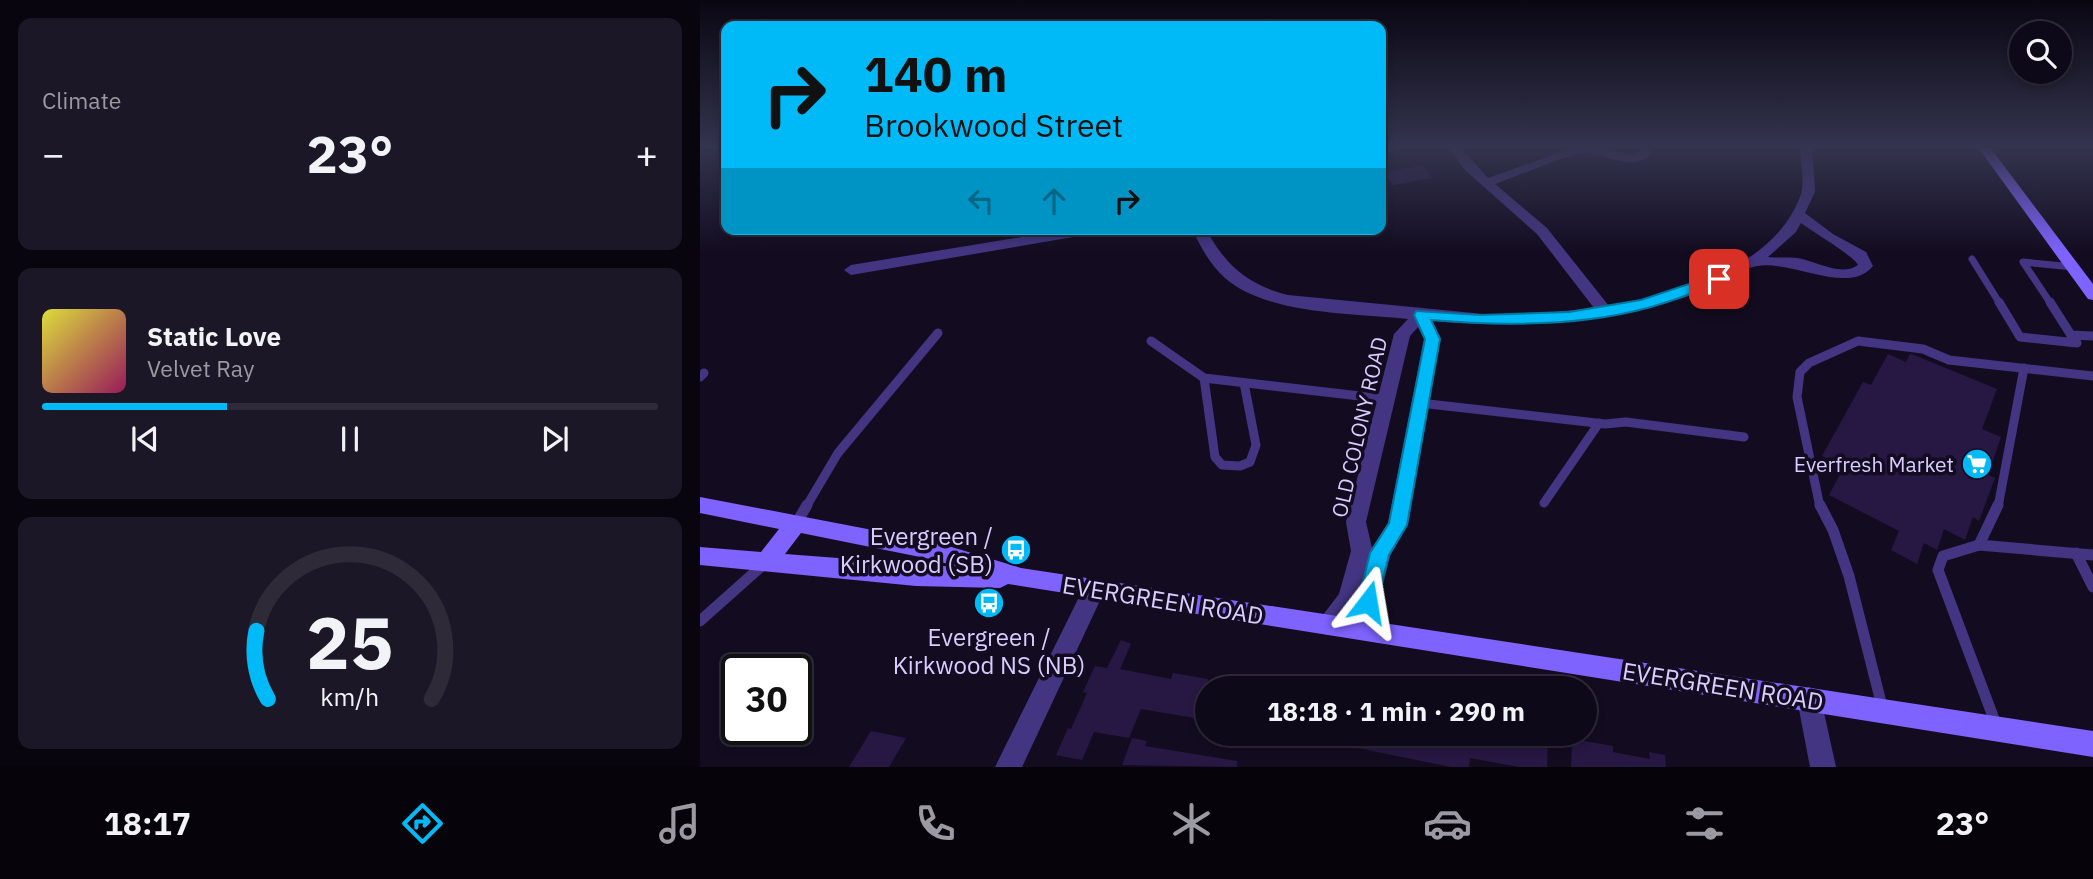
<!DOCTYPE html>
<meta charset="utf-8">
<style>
body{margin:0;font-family:"IBM Plex Sans",sans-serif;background:#1c1726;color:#f1f3f6;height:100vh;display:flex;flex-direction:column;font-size:26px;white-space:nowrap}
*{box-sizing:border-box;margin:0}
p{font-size:23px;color:#9b9aa2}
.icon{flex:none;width:38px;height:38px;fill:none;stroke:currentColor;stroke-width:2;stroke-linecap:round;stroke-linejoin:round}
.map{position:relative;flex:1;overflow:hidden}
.drawer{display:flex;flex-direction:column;gap:18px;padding:18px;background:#08050e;width:700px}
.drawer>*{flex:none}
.guide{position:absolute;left:21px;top:21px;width:665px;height:214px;border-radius:14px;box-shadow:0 4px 10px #0003,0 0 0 2px #2e2a38;background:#00baf7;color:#111;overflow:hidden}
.tools{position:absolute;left:1309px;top:21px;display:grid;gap:14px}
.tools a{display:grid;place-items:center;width:63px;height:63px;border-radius:50%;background:#0e0919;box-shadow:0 4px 10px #0003,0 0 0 2px #2e2a38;font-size:35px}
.speed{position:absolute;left:21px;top:654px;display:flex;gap:14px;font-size:35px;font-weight:700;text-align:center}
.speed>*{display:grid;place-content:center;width:91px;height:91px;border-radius:50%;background:#0e0919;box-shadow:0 4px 10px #0003,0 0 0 2px #2e2a38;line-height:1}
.speed .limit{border:4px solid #111;border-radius:10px;background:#fff;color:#111}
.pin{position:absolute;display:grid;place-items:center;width:60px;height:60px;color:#fff;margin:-30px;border-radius:14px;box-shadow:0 4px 10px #0006}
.me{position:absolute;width:77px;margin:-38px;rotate:14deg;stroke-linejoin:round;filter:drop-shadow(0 0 5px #0008)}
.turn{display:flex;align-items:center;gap:24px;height:147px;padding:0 28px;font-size:32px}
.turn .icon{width:91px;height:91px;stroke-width:2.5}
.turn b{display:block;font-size:49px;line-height:60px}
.lanes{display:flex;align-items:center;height:66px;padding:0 28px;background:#0003;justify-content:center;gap:35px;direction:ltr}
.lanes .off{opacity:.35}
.big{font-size:52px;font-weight:800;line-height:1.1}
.drawer .tile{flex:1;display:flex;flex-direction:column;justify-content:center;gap:10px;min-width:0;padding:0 24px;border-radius:14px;background:#1c1726}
.drawer .dial{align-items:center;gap:0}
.dial svg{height:182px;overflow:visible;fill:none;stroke:#2e2a38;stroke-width:7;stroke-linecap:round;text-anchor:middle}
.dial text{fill:#f1f3f6;stroke:none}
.song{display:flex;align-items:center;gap:21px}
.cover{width:84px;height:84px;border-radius:10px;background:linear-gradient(135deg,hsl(60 70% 55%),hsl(330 70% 35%))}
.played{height:7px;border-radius:4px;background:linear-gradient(90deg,#00baf7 30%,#2e2a38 30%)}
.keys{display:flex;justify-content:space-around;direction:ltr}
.heat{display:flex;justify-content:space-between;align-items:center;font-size:38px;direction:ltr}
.trip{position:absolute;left:495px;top:676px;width:402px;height:70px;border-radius:35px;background:#0e0919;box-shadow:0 4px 10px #0003,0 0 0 2px #2e2a38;font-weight:800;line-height:70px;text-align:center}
.menu{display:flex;height:112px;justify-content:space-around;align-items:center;background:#06040a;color:#9b9aa2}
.menu .icon{width:49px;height:49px}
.menu .on{color:#00baf7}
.menu b{font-size:32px;color:#f1f3f6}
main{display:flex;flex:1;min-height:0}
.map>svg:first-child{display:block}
.building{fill:#271743}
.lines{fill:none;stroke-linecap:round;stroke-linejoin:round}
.lane-far2{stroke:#433582;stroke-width:7}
.lane-far1{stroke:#433582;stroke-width:9}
.lane{stroke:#433582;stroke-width:11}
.street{fill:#433582;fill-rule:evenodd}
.secondary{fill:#7e63ff;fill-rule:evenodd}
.route{fill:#00baf7;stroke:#0079a1;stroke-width:2}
.labels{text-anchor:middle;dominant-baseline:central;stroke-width:7;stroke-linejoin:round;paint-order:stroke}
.street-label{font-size:21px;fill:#d9ccff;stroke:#130c21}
.poi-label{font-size:21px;fill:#d9ccff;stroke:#130c21;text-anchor:end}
.near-poi-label{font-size:24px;fill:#d9ccff;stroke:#130c21;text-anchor:end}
.near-street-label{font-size:24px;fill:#d9ccff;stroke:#130c21}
</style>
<main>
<section class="drawer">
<div class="tile"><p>Climate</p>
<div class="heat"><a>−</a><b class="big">23°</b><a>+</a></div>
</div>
<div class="tile">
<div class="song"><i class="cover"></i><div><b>Static Love</b><p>Velvet Ray</p></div></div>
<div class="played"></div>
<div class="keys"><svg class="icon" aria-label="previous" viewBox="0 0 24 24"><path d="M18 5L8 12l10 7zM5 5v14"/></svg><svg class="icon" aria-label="pause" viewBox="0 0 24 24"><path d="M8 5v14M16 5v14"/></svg><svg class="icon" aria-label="next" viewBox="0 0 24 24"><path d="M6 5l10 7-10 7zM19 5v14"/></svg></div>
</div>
<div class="tile dial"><svg viewBox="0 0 100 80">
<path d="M14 69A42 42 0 1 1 86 69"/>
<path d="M14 69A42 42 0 0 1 9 39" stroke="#00baf7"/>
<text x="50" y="56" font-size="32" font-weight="700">25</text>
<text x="50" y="72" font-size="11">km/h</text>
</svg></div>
</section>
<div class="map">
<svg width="1393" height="767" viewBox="0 0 1393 767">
<rect width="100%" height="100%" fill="#130c21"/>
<!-- building -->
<g class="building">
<path d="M 722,165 L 732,178 L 693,185 L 684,173 Z"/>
<path d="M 1188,354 L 1206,362 L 1210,354 L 1214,355 L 1297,389 L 1282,429 L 1301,437 L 1288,475 L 1295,478 L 1279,521 L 1273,517 L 1265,540 L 1244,529 L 1237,550 L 1224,543 L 1217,564 L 1191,550 L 1199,531 L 1129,495 L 1140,474 L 1126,467 L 1130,460 L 1122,456 L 1163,382 L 1171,385 Z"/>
<path d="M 421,640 L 431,644 L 420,669 L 471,679 L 473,673 L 508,679 L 508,713 L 503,713 L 501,719 L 441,709 L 429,738 L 394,732 L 382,760 L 356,755 L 368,728 L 371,729 L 387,693 L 383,692 L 395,666 L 407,668 Z"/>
<path d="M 171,731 L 206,738 L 189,767 L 149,767 Z"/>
<path d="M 613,733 L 839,733 L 848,735 L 847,767 L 819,767 L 770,758 L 769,767 L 751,767 L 613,739 Z"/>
<path d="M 432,738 L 447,741 L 445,746 L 537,761 L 537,767 L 422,765 Z"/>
<path d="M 872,739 L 913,746 L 913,752 L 950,759 L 949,752 L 965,755 L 966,767 L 871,767 Z"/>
</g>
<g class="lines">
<!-- lane-far2 -->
<g class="lane-far2">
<path d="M 1272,259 L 1300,304"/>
<path d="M 1351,304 L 1323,262 L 1373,267"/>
</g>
<!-- lane-far1 -->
<g class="lane-far1">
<path d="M 1299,302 L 1320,337 L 1377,343 L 1371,335"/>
<path d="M 1350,302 L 1371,335 L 1393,336"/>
<path d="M 451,341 L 504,378 L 686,399"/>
<path d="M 0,377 L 4,373"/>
<path d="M 504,378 L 515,457 L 522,465 L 540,466 L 550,462 L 556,445 L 544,383"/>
<path d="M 720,403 L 905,424 L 926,422 L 1044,437"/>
<path d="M 844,503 L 899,423"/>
<path d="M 106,507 L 138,453 L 238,333"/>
<path d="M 1120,507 L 1097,397 L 1100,372 L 1109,363 L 1158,341 L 1223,349 L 1249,360 L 1393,376"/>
<path d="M 1298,507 L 1324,368"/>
</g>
<!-- lane -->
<g class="lane">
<path d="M 1120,505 L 1133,530 L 1149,576 L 1183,710"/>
<path d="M 96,524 L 107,505"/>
<path d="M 1279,545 L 1298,505"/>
<path d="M 1376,553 L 1393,587"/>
<path d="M 0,621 L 64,564"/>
<path d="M 1297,727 L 1238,570 L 1243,556 L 1279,545 L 1393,555"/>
</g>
<!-- street -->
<g class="street">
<path d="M 747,146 L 759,146 L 788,178 L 878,146 L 897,146 L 896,148 L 931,155 L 940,152 L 935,146 L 947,146 L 952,152 C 937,174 905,153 885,153 C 870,153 813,178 795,184 L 847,228 L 909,306 C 978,293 1075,269 1101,194 C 1105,181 1100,160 1100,146 L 1112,146 L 1115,192 L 1105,213 L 1133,234 L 1166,252 L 1173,266 C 1149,296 1092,260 1057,266 C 1044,268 1031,280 1019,285 C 1003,292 986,297 969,302 C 892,326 811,328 732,321 L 740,339 L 708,525 L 690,556 L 679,602 L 690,632 L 686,640 L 678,643 L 670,640 L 658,605 L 635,632 L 627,635 L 619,632 L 616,624 L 639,594 L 651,551 L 646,522 L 694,334 L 708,319 C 654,313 567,315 525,278 C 510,265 501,247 492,229 L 506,229 C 525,265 548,285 588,295 L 784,314 L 824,315 L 894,308 L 837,234 L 765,170 ZM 1101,223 C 1113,232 1154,256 1158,265 C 1141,277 1116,261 1097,258 C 1087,257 1077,258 1068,257 L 1096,232 ZM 718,327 L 724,339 L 688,523 L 672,548 L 666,522 L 710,336 Z"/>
<path d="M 370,229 L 404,229 L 397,233 L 151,275 L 144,270 L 151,265 Z"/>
<path d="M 394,580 L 402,583 L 405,590 L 322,767 L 295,767 L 386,583 Z"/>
<path d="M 1109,687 L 1118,690 L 1121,699 L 1136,767 L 1110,767 L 1097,699 L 1100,690 Z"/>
</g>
<!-- secondary -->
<g class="secondary">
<path d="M 1277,146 L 1289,146 L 1393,284 L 1393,300 L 1388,299 Z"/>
<path d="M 0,497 L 235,542 L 321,568 L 1393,731 L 1393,757 L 308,584 L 300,588 L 216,586 L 0,565 L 0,547 L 61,552 L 79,529 L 0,513 ZM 101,533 L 235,560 L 257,567 L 85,554 Z"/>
</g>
</g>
<!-- sky -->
<linearGradient id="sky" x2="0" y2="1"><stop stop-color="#0a0712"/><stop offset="0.58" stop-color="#33344e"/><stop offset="1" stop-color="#33344e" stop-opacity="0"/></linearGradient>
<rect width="1393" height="253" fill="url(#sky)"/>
<!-- route -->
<path class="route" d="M 1019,274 L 1024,276 L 1024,282 C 998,291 973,301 947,308 C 878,327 801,326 731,320 L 740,339 L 707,525 L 689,555 L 675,609 L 668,611 L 661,609 L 658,602 L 670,553 L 689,523 L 725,339 L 714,315 L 716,311 L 780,315 L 869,312 L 941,300 Z"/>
<!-- icons -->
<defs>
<g id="supermarket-disc" transform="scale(1.575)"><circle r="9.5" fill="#00baf7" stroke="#130c21"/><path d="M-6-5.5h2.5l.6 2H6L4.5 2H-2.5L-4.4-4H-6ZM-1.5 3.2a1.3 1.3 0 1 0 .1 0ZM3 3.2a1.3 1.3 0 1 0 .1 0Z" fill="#fff"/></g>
<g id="bus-disc" transform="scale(1.575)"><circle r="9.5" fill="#00baf7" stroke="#130c21"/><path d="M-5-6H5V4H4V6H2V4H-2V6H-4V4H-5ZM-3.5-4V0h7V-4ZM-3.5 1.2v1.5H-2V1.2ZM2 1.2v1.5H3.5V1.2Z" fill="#fff"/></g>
</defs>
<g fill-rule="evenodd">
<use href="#supermarket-disc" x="1277" y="464"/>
<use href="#bus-disc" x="316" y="550"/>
<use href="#bus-disc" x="289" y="603"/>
</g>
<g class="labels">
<!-- street labels -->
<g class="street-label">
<text transform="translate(659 427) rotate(-77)">OLD COLONY ROAD</text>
</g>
<!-- poi labels -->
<g class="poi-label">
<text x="1254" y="464">Everfresh Market</text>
</g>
<!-- near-poi labels -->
<g class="near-poi-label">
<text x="293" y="536">Evergreen /<tspan x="293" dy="28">Kirkwood (SB)</tspan></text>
<text x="289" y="637" text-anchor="middle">Evergreen /<tspan x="289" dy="28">Kirkwood NS (NB)</tspan></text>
</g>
<!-- near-street labels -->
<g class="near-street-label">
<text transform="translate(463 600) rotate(9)">EVERGREEN ROAD</text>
<text transform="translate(1023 686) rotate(9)">EVERGREEN ROAD</text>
</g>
</g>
</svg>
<div class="tools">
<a><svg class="icon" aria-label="search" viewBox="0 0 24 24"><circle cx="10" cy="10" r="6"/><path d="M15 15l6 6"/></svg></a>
</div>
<div class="speed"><div class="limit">30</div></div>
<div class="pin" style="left:1019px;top:279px;background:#d93025"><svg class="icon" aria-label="arrive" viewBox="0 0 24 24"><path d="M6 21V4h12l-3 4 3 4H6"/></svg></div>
<svg class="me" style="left:668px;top:602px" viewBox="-20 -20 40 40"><path d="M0-17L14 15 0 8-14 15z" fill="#00baf7" stroke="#fff" stroke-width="4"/></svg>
<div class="trip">18:18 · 1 min · 290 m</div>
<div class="guide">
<div class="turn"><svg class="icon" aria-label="right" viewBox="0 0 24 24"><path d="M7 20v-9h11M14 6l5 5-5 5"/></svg><div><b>140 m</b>Brookwood Street</div></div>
<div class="lanes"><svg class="icon off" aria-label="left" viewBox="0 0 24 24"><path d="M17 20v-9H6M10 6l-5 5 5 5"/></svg><svg class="icon off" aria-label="ahead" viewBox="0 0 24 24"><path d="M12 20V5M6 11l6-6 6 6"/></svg><svg class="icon" aria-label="right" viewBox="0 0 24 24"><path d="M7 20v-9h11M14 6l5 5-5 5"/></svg></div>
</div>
</div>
</main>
<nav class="menu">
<b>18:17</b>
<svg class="icon on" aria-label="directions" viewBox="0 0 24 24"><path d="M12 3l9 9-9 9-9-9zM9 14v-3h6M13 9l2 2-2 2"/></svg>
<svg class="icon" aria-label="music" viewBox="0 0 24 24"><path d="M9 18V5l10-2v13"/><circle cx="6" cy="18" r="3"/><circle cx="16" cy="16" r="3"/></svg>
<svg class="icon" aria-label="phone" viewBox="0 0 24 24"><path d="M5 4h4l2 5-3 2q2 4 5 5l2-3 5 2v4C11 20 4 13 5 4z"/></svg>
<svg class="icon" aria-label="climate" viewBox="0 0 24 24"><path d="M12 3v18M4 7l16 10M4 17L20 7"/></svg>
<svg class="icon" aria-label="car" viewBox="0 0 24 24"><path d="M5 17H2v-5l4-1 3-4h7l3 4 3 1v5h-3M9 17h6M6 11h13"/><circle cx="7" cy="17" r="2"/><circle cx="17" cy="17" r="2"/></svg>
<svg class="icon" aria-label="filters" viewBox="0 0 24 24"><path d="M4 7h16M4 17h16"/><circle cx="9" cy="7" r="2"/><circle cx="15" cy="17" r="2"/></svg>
<b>23°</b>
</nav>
